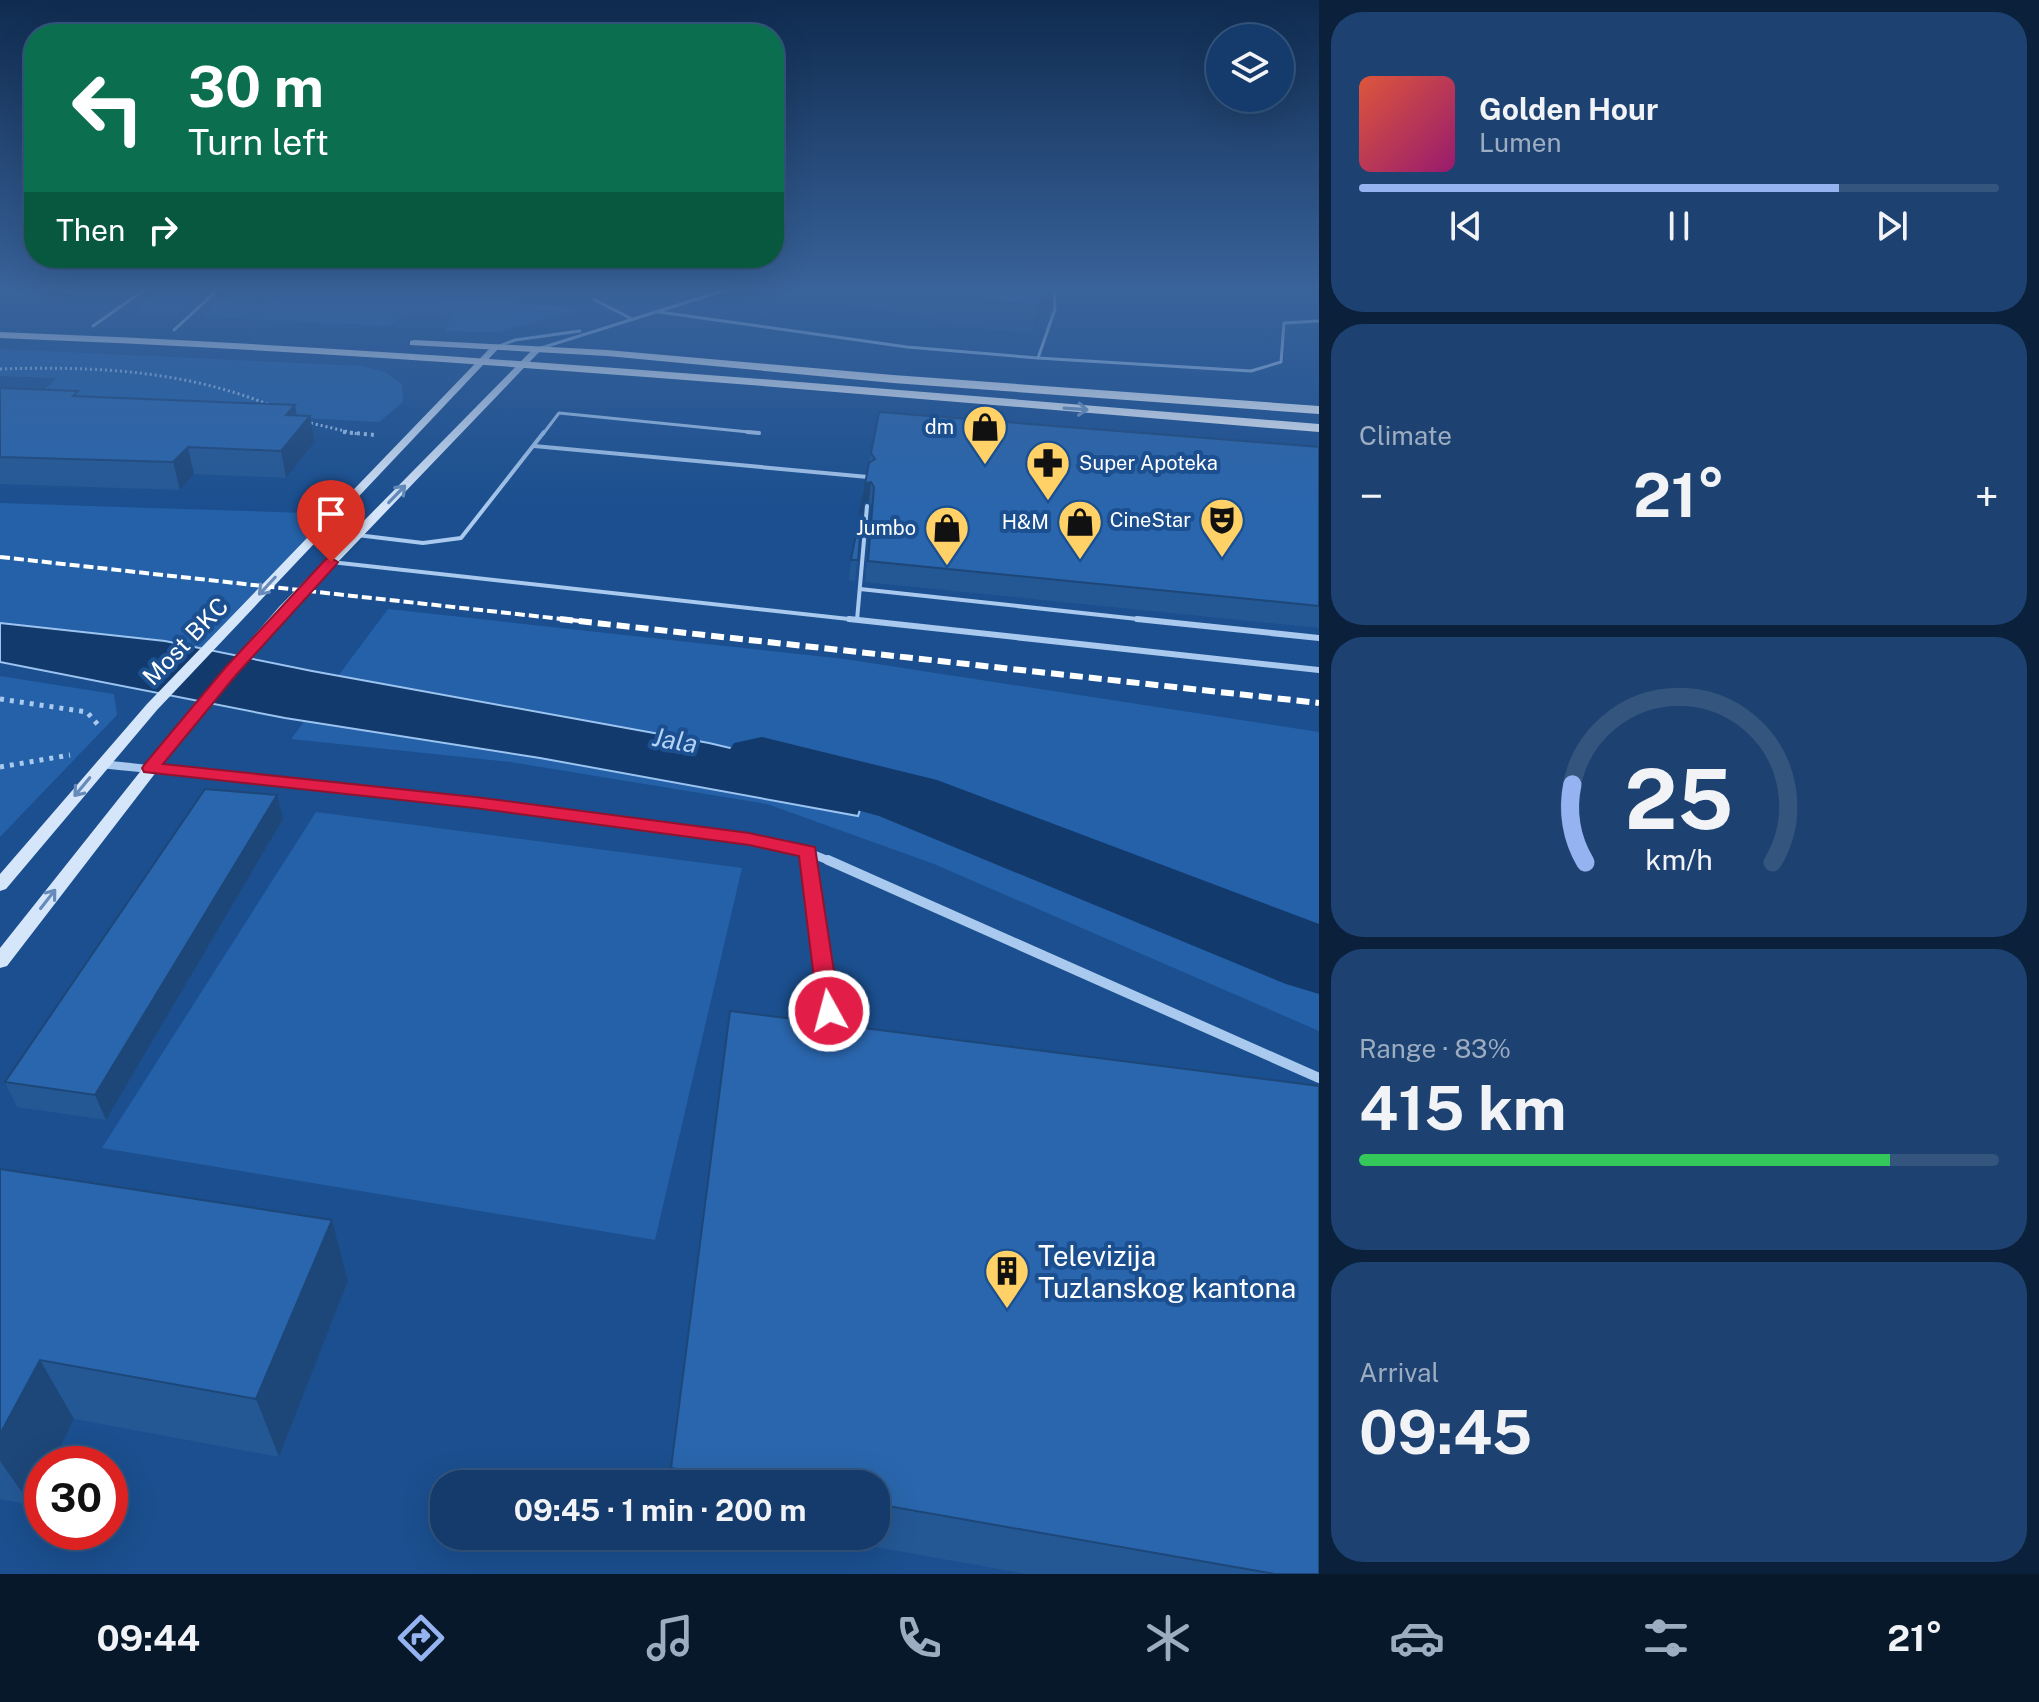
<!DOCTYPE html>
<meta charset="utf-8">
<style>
body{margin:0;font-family:"Public Sans",sans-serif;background:#1d4271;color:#f1f3f6;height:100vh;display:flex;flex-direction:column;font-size:30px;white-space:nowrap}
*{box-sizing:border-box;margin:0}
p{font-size:26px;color:#9dadc1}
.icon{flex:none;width:44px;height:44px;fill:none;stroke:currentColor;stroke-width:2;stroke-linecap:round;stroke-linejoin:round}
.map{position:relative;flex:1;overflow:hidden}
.side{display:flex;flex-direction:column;gap:12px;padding:12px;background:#0b203b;width:720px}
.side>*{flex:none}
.hud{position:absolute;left:24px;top:24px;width:760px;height:244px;border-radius:32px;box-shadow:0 8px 32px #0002,0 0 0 2px #33557e;background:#0b6e4f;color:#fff;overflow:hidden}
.buttons{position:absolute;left:1206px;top:24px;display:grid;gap:16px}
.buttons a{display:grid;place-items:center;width:88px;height:88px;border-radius:50%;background:#143b6b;box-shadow:0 8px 32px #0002,0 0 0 2px #33557e;font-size:40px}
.speed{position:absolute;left:24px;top:1446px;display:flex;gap:16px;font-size:40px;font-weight:700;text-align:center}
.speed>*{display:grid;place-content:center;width:104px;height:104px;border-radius:50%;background:#143b6b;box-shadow:0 8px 32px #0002,0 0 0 2px #33557e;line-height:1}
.speed .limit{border:12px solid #d22;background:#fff;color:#111}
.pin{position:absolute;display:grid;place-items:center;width:68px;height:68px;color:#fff;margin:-82px -34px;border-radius:50% 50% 50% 0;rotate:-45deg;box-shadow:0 0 8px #0007}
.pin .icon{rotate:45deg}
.me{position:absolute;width:88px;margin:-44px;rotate:353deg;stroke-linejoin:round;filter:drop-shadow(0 0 6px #0008)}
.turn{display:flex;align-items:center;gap:28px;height:168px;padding:0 32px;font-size:36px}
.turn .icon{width:104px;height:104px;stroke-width:2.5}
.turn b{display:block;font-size:56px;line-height:68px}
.then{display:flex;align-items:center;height:76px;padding:0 32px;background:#0003;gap:16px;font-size:30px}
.big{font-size:60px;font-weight:700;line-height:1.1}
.side .card{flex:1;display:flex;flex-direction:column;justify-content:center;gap:12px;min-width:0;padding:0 28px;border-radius:32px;background:#1d4271}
.side .dial{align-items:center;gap:0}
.dial svg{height:208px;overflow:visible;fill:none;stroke:#33557e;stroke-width:7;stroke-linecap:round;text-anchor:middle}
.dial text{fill:#f1f3f6;stroke:none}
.song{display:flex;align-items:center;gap:24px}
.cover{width:96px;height:96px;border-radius:12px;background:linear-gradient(135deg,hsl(10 70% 55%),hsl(320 70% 35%))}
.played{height:8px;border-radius:4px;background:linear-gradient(90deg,#95b2f1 75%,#33557e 75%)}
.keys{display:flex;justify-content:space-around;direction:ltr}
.heat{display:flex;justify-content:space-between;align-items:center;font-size:44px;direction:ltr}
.charge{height:12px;border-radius:6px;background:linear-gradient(90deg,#34c759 83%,#33557e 0)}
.trip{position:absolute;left:430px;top:1470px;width:460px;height:80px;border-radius:32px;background:#143b6b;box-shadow:0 8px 32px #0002,0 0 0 2px #33557e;font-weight:700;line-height:80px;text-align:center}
.tabs{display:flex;height:128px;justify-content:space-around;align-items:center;background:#08182b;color:#9dadc1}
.tabs .icon{width:56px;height:56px}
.tabs .current{color:#95b2f1}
.tabs b{font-size:36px;color:#f1f3f6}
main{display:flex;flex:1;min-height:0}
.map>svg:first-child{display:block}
.green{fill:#2461a8}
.water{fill:#123a6d;stroke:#9cc4f0;stroke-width:2}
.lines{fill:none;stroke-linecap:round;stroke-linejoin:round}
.river{fill:#123a6d;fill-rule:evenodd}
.path-far2{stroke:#a9c9ee;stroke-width:3;stroke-dasharray:2 3;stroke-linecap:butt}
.path-far1{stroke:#a9c9ee;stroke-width:4;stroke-dasharray:3 4;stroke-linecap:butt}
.path{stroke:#a9c9ee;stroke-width:5;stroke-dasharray:4 6;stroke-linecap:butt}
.service-far2{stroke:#a9c9ee;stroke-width:3}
.service-far1{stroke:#a9c9ee;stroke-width:4}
.service{stroke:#a9c9ee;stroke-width:6}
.minor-far1{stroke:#a9c9ee;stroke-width:8}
.minor{stroke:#a9c9ee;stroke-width:10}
.secondary{fill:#d6e6fa;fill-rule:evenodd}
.primary{fill:#f0f6ff;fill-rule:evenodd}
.rail-far1{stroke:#fff;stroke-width:4;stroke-dasharray:10 4;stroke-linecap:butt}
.rail{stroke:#fff;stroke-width:6;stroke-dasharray:13 6;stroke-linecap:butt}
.wall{fill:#245895}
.shaded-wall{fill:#1d4779}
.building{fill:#2a66ad;stroke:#1d4779;stroke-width:2}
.oneway{stroke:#7b9ac1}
.oneway2{stroke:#668bba}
.route{fill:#e11d48;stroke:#92132f;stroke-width:2}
.labels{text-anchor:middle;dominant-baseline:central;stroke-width:8;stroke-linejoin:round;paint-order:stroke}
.far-poi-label{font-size:20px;fill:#fff;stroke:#1b4f8f;text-anchor:end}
.street-label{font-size:24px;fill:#fff;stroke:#1b4f8f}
.water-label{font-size:26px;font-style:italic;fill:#b5d3f5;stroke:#1b4f8f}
.near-poi-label{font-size:28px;fill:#fff;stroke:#1b4f8f;text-anchor:start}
</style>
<main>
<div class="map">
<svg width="1319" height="1574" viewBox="0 0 1319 1574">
<rect width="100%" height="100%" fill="#1b4f8f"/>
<!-- green -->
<g class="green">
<path d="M 161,288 L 209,288 L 178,315 L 136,313 Z"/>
<path d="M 355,288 L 423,288 L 416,295 L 587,309 L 497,332 L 445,331 L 451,316 L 408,313 L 388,326 L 203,317 L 216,302 L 268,304 L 280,293 L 350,294 Z"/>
<path d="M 0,349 L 362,366 L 385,372 L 402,384 L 403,402 L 379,422 L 28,404 L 57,378 L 0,376 Z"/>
<path d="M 0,503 L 337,514 L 190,668 L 0,641 Z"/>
<path d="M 388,609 L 845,659 L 1319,732 L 1319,1031 L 934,864 L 767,804 L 510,762 L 291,739 Z"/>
<path d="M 0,676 L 114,694 L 117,715 L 0,837 Z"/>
<path d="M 316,812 L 742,868 L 655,1240 L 102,1148 Z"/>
</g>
<!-- water -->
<path class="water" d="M 0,623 L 165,641 L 312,671 L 709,743 L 869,781 L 858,816 L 540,758 L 285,718 L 0,662 Z"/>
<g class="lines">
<!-- river -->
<path class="river" d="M 762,737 L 937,780 L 1319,924 L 1319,994 L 1286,984 L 879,816 L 734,777 L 723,760 L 734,743 Z"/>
<!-- path-far2 -->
<g class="path-far2">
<path d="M 0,369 C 94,366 184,370 272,406"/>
<path d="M 306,422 L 358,434"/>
</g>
<!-- path-far1 -->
<path class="path-far1" d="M 343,432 L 375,435"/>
<!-- path -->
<g class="path">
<path d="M 0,699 L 87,712 L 99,726"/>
<path d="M 0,767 L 70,755"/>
</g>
<!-- service-far2 -->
<g class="service-far2">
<path d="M 595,300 L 632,319"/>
<path d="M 659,312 L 907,347 L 1038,358 L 1055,309 L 1054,288"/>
<path d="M 93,326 L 147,288"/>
<path d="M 174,330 L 220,288"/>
<path d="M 497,347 L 515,340 L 580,331"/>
<path d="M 538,349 L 732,288"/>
<path d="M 1038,358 L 1251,371 L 1281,362 L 1284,323 L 1319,321"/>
<path d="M 543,434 L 559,413 L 759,433"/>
</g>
<!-- service-far1 -->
<g class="service-far1">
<path d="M 747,432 L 759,433"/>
<path d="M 534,446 L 868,477"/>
<path d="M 357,535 L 423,543 L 461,538 L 544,432"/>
<path d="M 331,562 L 867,621"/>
<path d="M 860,589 L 1156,621"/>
<path d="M 857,620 L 867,506"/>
</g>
<!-- service -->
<g class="service">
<path d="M 849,619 L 1319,670"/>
<path d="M 1137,619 L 1319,638"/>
</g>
<!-- minor-far1 -->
<g class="minor-far1">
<path d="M 101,764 C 270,782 438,798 607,820 C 680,830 764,831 832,862"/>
<path d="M 808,851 L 809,862"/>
</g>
<!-- minor -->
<g class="minor">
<path d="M 809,860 L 829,1011"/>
<path d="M 828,860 L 1319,1078"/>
</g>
<!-- secondary -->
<g class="secondary">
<path d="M 492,346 L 499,348 L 157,710 L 6,889 L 0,891 L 0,874 L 147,704 Z"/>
<path d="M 535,347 L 542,349 L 289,613 L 200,715 L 7,966 L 0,968 L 0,948 L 190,709 L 279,607 Z"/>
</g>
<!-- primary -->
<g class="primary">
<path d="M 0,332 C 441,349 879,389 1319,424 L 1319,432 C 879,396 441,355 0,338 Z"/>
<path d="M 414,340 L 607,350 L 893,375 L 1319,406 L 1319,414 L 893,383 L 607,356 L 410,345 L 410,341 Z"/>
</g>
<!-- rail-far1 -->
<path class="rail-far1" d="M 0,557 L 580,621"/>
<!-- rail -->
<path class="rail" d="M 560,619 L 1319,703"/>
</g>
<!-- wall -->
<g class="wall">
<path d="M 0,288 L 137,288 L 129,295 L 59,293 L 47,302 L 0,300 Z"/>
<path d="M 234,288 L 289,288 L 287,289 Z"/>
<path d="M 755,288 L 1052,288 L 1050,300 L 1032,334 L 942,323 L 930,317 L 755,291 Z"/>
<path d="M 1128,288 L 1181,288 L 1178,301 L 1128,297 Z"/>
<path d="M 0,388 L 80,396 L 295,405 L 297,415 L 310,416 L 315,442 L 286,478 L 194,474 L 180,490 L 0,484 Z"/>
<path d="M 1319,447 L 1319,628 L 865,582 L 872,506 L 869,502 L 863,503 L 871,453 Z"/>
<path d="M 864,492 L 855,581 L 849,580 L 851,560 Z"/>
<path d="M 283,819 L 106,1120 L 17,1107 L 5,1082 Z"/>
<path d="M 730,1011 L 1319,1086 L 1319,1574 L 1026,1574 L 814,1536 L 876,1536 L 876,1484 L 671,1484 L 671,1468 Z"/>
<path d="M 0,1169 L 332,1220 L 348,1281 L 279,1457 L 74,1419 L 52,1464 L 42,1464 L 31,1505 L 0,1499 Z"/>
</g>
<!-- shaded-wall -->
<g class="shaded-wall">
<path d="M 43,288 L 58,288 L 59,293 L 47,302 Z"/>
<path d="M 127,288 L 137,288 L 129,295 Z"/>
<path d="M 1047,288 L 1052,288 L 1050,300 L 1032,334 L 1037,306 Z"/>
<path d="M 295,405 L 299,429 L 310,416 L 315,442 L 286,478 L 281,451 L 286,415 Z"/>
<path d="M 188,447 L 194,474 L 180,490 L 173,462 Z"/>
<path d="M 871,482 L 869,502 L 863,503 L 865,484 Z"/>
<path d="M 277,795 L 283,819 L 106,1120 L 95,1095 Z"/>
<path d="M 332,1220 L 348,1281 L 279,1457 L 256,1399 Z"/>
<path d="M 40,1360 L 74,1419 L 52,1464 L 42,1464 L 42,1483 L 31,1505 L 0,1461 L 0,1434 Z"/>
</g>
<!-- building -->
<g class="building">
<path d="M 926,288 L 1047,288 L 1037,306 L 946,295 L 934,289 Z"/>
<path d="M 0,388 L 78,391 L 73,396 L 295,405 L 286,415 L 310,416 L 281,451 L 188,447 L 173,462 L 0,457 Z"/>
<path d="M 879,412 L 1319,447 L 1319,606 L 868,561 L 874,487 L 871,482 L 865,484 L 869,463 L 875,459 L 871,453 Z"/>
<path d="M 864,492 L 858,560 L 851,560 Z"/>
<path d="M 205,789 L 277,795 L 95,1095 L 5,1082 Z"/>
<path d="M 730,1011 L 1319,1086 L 1319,1574 L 1275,1574 L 876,1504 L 876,1484 L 761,1484 L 671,1468 Z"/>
<path d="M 0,1169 L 332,1220 L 256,1399 L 40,1360 L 0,1434 Z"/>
</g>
<!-- one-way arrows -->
<defs><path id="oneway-shaft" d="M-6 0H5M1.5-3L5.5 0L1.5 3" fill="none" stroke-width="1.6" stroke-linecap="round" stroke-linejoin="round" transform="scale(2)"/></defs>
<use class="oneway" href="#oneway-shaft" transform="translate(1076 409) rotate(4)"/>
<g class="oneway2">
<use href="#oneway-shaft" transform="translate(397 494) rotate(-46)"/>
<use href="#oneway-shaft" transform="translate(267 586) rotate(133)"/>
<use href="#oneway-shaft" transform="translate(82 787) rotate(130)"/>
<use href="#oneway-shaft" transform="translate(48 899) rotate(-52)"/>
</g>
<!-- sky -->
<linearGradient id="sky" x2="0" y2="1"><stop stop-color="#0f2b4f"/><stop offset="0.57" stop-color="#39639b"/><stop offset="1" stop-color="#39639b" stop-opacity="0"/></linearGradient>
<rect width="1319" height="508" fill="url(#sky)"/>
<!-- route -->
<path class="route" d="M 331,558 L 338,562 L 336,565 L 236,675 L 163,764 L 475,797 L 749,833 L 815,847 L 840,1011 L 837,1017 L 829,1019 L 821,1017 L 818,1011 L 799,856 L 749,845 L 475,808 L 144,772 L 142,768 L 144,765 L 225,668 L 326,559 Z"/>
<!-- icons -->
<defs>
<g id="shop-pin" transform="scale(2.3)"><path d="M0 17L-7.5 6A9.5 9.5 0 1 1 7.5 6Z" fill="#ffd166" stroke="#1b4f8f"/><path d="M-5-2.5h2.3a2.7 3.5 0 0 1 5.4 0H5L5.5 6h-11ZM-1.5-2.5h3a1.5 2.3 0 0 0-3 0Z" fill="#111"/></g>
<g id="pharmacy-pin" transform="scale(2.3)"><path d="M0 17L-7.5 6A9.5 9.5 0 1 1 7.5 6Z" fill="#ffd166" stroke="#1b4f8f"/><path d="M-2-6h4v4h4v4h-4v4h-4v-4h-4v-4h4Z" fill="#111"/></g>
<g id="theatre-pin" transform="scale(2.3)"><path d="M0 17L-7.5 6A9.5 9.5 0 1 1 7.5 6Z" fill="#ffd166" stroke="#1b4f8f"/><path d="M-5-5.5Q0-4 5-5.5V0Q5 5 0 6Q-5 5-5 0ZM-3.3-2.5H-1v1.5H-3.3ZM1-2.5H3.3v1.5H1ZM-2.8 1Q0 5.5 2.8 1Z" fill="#111"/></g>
<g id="building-pin" transform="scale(2.3)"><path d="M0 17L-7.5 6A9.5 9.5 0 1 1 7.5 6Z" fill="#ffd166" stroke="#1b4f8f"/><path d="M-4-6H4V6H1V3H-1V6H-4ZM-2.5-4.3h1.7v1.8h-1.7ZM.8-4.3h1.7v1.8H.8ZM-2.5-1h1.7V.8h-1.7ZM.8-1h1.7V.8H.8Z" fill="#111"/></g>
</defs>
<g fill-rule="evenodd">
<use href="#shop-pin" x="985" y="427"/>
<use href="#pharmacy-pin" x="1048" y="463"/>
<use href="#theatre-pin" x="1222" y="520"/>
<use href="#shop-pin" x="1080" y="522"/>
<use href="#shop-pin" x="947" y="528"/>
<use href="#building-pin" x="1007" y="1271"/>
</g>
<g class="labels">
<!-- far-poi labels -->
<g class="far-poi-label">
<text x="954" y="427">dm</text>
<text x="1079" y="463" text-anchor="start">Super Apoteka</text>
<text x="1191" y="520">CineStar</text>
<text x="1049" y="522">H&amp;M</text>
<text x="916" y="528">Jumbo</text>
</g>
<!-- street labels -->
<g class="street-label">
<text transform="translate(185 641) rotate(-46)">Most BKC</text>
</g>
<!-- water labels -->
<g class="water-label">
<text transform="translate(675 740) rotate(10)">Jala</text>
</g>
<!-- near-poi labels -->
<g class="near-poi-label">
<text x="1038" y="1255">Televizija<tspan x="1038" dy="32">Tuzlanskog kantona</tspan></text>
</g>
</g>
</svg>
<div class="buttons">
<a><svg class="icon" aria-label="layers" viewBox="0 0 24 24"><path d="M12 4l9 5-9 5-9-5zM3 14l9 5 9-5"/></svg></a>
</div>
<div class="speed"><div class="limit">30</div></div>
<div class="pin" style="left:331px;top:562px;background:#d93025"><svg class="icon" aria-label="arrive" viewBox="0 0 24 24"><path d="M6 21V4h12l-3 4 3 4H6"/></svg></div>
<svg class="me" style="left:829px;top:1011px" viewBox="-20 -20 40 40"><circle r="17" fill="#e11d48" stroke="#fff" stroke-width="3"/><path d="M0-11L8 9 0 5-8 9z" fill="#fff"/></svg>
<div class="trip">09:45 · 1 min · 200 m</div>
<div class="hud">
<div class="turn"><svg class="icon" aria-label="left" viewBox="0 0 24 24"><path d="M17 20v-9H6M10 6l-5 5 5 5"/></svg><div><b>30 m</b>Turn left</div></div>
<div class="then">Then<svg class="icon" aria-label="right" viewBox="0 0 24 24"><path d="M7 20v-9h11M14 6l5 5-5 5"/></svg></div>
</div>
</div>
<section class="side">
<div class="card">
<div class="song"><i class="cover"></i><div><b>Golden Hour</b><p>Lumen</p></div></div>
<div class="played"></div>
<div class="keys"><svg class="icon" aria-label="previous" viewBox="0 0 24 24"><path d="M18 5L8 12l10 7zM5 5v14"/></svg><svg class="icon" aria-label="pause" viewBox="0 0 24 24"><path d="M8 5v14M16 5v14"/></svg><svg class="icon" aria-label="next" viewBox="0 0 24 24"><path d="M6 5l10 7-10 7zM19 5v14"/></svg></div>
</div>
<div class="card"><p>Climate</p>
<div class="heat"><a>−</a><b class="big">21°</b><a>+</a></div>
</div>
<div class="card dial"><svg viewBox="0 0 100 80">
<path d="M14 69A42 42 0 1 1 86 69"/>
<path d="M14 69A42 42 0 0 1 9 39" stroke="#95b2f1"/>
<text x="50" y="56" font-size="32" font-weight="700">25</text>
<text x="50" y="72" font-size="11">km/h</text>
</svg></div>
<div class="card"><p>Range · 83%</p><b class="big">415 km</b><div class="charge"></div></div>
<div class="card"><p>Arrival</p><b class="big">09:45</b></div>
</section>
</main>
<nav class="tabs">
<b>09:44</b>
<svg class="icon current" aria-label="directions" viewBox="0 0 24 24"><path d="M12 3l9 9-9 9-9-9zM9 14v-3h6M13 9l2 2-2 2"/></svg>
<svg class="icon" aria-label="music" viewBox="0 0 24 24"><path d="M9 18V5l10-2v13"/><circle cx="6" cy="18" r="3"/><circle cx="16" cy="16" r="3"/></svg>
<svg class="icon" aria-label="phone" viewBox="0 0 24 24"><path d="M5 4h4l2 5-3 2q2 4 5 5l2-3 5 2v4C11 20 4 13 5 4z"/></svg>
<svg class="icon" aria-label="climate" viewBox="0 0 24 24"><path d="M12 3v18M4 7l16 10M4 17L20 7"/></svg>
<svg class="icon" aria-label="car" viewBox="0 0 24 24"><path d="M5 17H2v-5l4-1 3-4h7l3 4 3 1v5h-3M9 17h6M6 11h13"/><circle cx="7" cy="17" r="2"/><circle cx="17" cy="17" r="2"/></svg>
<svg class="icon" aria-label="filters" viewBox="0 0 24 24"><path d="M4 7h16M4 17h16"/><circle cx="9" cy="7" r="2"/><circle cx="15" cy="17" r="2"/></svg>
<b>21°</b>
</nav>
